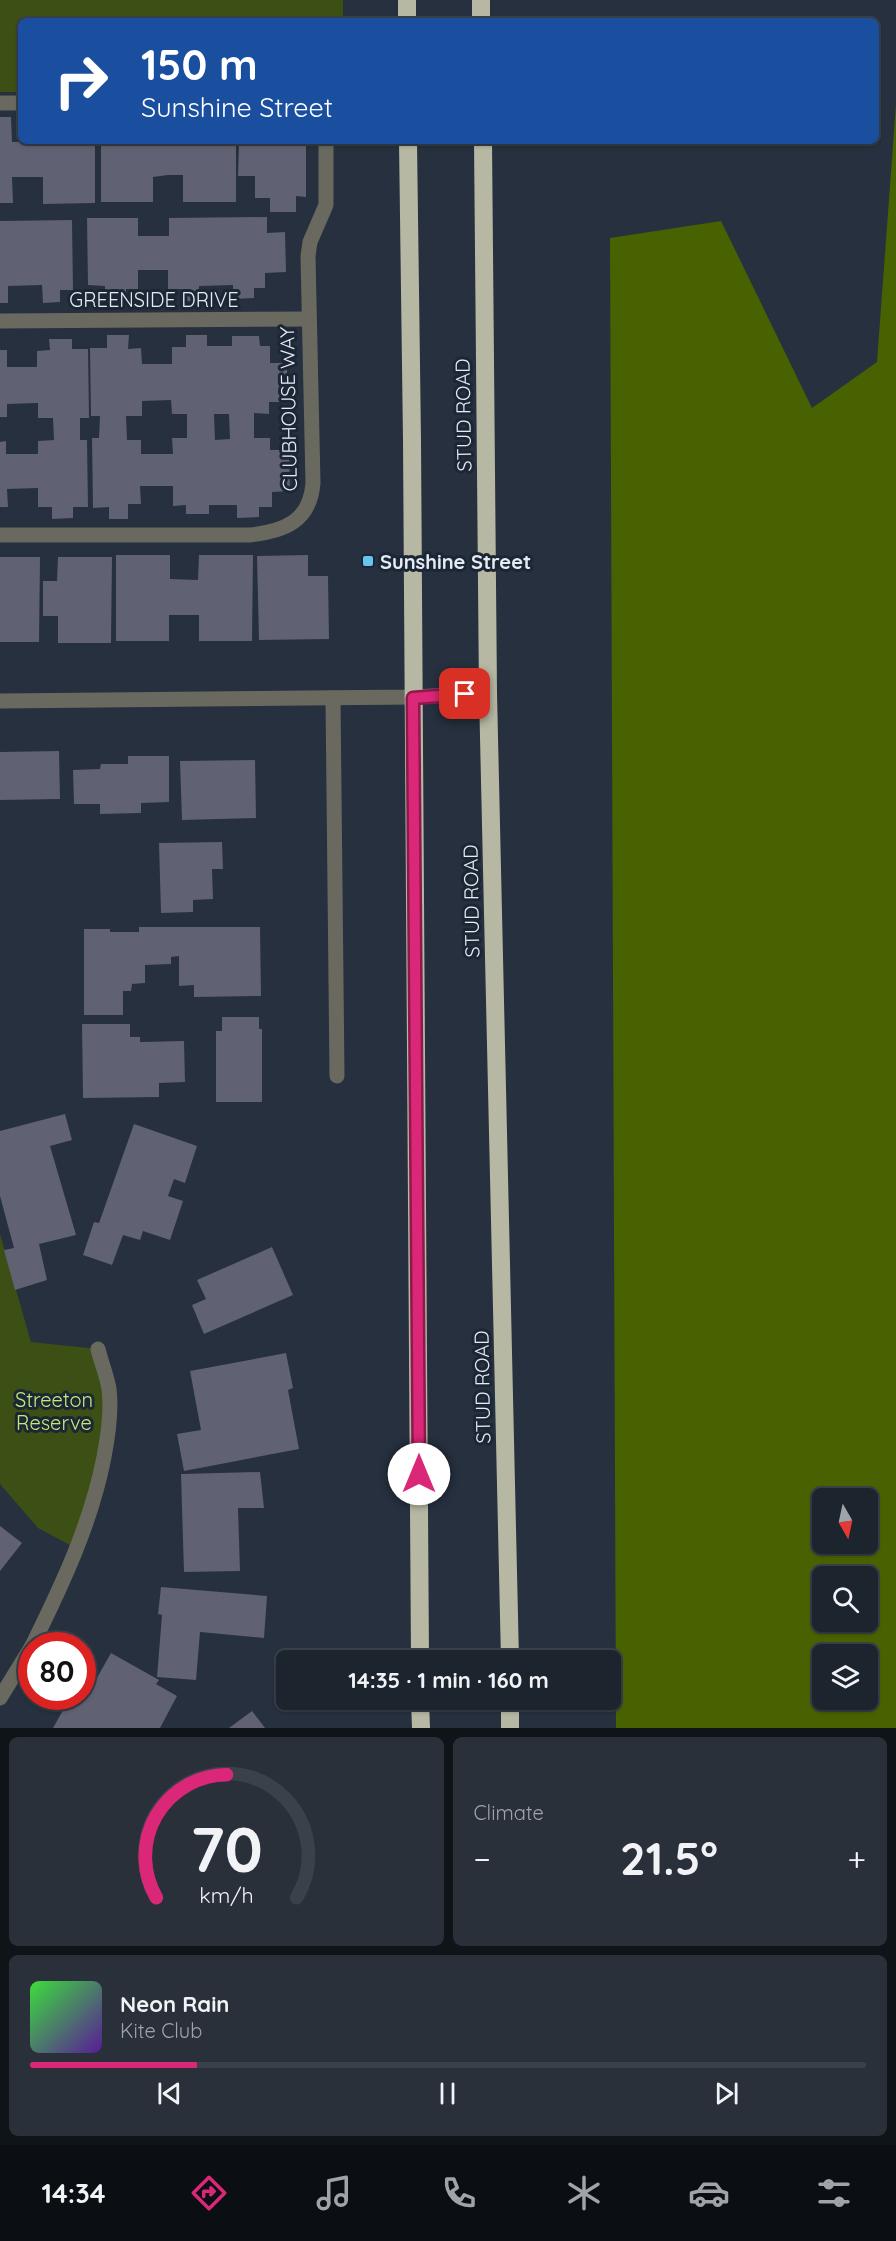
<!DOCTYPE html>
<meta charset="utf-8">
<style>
body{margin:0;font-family:Quicksand,sans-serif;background:#29303a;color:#f1f3f6;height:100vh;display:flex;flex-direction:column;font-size:22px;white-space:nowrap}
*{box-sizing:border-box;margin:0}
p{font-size:20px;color:#a0a4aa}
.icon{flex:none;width:33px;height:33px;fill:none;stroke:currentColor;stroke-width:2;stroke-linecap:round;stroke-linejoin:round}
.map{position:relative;height:1728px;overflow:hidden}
.panel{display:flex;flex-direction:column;gap:9px;padding:9px;background:#0f1419;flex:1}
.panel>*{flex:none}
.banner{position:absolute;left:18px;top:18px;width:861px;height:126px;border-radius:9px;box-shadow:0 2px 4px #0004,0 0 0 2px #3a414a;background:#1a4fa0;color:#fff;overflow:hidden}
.needle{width:39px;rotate:171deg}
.buttons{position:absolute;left:812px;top:1488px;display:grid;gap:12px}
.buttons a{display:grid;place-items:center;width:66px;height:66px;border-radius:9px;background:#1c242e;box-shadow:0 2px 4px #0004,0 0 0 2px #3a414a;font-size:30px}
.speed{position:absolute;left:18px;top:1632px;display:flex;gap:12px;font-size:30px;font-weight:700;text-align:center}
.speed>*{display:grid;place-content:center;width:78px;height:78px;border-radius:50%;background:#1c242e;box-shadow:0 2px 4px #0004,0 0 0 2px #3a414a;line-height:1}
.speed .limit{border:9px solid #d22;background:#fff;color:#111}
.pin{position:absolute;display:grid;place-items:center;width:51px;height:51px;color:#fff;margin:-26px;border-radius:12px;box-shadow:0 3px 9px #0006}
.me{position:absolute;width:66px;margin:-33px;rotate:0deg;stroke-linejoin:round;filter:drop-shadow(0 0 4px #0008)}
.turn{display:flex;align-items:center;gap:21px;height:126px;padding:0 24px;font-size:27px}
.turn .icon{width:78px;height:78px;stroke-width:2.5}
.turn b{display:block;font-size:42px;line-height:51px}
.big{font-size:45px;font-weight:800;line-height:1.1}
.panel .card{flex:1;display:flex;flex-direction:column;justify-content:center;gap:9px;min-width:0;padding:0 21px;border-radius:9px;background:#29303a}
.panel .dial{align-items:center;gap:0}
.dial svg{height:156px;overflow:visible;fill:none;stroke:#3a414a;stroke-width:7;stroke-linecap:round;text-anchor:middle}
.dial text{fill:#f1f3f6;stroke:none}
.song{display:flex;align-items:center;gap:18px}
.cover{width:72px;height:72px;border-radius:9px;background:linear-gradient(135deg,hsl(120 70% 55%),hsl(270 70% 35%))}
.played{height:6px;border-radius:3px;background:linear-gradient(90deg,#db2777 20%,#3a414a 20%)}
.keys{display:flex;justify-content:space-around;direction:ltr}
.heat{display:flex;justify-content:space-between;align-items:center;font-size:33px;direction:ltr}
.panel .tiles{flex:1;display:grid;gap:9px;grid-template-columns:1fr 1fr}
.card:last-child{grid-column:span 2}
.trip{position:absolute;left:276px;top:1650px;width:345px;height:60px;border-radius:9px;background:#1c242e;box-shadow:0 2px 4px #0004,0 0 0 2px #3a414a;font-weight:800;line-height:60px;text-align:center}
.dock{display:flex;height:96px;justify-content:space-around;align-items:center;background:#0b0e12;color:#a0a4aa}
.dock .icon{width:42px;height:42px}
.dock .active{color:#db2777}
.dock b{font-size:27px;color:#f1f3f6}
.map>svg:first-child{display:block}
.green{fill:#3c4f15}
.forest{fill:#486201;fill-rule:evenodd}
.building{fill:#606173;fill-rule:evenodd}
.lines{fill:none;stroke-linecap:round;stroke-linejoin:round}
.lane{stroke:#696960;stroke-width:15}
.street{stroke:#696960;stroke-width:15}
.highway{stroke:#b7b8a3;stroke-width:18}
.route-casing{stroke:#8e194d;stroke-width:15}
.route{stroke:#db2777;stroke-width:10}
.poi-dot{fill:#69c3f1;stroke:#1c2634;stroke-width:2}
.labels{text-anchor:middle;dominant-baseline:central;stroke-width:6;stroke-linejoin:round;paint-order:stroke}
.street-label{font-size:20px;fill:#e4ebf4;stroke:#1c2634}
.poi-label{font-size:20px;font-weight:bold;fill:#e4ebf4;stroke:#1c2634;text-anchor:start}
.park-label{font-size:20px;fill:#c1ea7b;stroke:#1c2634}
</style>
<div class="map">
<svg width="896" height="1728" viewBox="0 0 896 1728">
<rect width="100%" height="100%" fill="#26303e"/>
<!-- green -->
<g class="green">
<path d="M 0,0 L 343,0 L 343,21 L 21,21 L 21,92 L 0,92 Z"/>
<path d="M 0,1234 L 31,1342 L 98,1349 L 108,1432 L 77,1549 L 38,1528 L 0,1484 Z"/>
</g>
<!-- forest -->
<path class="forest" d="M 896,104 L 896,1728 L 616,1728 L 610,238 L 721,221 L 812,408 L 877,362 ZM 822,1498 L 867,1498 L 867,1544 L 822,1544 ZM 822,1576 L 867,1576 L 867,1622 L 822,1622 ZM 822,1654 L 867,1654 L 867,1700 L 822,1700 Z"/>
<!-- building -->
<g class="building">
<path d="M 0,117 L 11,117 L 12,142 L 95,141 L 95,203 L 43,204 L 43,177 L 12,177 L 13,203 L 0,203 Z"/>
<path d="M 101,141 L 236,141 L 236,202 L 183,202 L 183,175 L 168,175 L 153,177 L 153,202 L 101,202 Z"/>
<path d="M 253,141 L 306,141 L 306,197 L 296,196 L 296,212 L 270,212 L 270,198 L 255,198 L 255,176 L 238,176 L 239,143 L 253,143 Z"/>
<path d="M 267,217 L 267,233 L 285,232 L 286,272 L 265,273 L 265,288 L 254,288 L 254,298 L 233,299 L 233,285 L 199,286 L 199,301 L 182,301 L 182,289 L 168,289 L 168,270 L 138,270 L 138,289 L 126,289 L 126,298 L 105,298 L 105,286 L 88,285 L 87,218 L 138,218 L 138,236 L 169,236 L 169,218 Z"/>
<path d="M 72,220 L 73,290 L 60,290 L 60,302 L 43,303 L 42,285 L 8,286 L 8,303 L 0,303 L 0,221 Z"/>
<path d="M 107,335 L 129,335 L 128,349 L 141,348 L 142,364 L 172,364 L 172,347 L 186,347 L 186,335 L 207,335 L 207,346 L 232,346 L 232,336 L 259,336 L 260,346 L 270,346 L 270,363 L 287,363 L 287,402 L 269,402 L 269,414 L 254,413 L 254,438 L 270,438 L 270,450 L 289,450 L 290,491 L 272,492 L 272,507 L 259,507 L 259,517 L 237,518 L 237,505 L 209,505 L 209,514 L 186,514 L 186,505 L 173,506 L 173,486 L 140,486 L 141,504 L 128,504 L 128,519 L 109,519 L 109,507 L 93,508 L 92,438 L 99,438 L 100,416 L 91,416 L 90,348 L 107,348 ZM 171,400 L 172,414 L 187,414 L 187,438 L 172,438 L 173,454 L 141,454 L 141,440 L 127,440 L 126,416 L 142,416 L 142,401 ZM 214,414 L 229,414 L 230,439 L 215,440 Z"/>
<path d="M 49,339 L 72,339 L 72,349 L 88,349 L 89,418 L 80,418 L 80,440 L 87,440 L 88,507 L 73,507 L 73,518 L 52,519 L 52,507 L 38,507 L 38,488 L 7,489 L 8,507 L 0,507 L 0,442 L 6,441 L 6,454 L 38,454 L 38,441 L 54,440 L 53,418 L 38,418 L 38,403 L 7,404 L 7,417 L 0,417 L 0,350 L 7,350 L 7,367 L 37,367 L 37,351 L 50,350 Z"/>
<path d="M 116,555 L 170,555 L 170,579 L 198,580 L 199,555 L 253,555 L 252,641 L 199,641 L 199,615 L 169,615 L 169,641 L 116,641 Z"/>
<path d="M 308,555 L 308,576 L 328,576 L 329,639 L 259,640 L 257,556 Z"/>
<path d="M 0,557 L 40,557 L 39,642 L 0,642 Z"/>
<path d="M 58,557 L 112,557 L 111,643 L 58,643 L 58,616 L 43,616 L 43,581 L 57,581 Z"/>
<path d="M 59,751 L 60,799 L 0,800 L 0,752 Z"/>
<path d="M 128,756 L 169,756 L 169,802 L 141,803 L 141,813 L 100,814 L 100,804 L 74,804 L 73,770 L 100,769 L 101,764 L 128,764 Z"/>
<path d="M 255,760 L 256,818 L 182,820 L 180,761 Z"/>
<path d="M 222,842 L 223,869 L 212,869 L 213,899 L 193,900 L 193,912 L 161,913 L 159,843 Z"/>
<path d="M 139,927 L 260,927 L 261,996 L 194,997 L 194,985 L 179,986 L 179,956 L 171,957 L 171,964 L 145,965 L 145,983 L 132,984 L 131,991 L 123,991 L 123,1015 L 84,1015 L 84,929 L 110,929 L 110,932 L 139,932 Z"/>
<path d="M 222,1017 L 259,1017 L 259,1029 L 262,1029 L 262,1102 L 216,1102 L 216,1031 L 222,1031 Z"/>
<path d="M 82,1024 L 130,1024 L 130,1037 L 140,1037 L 140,1042 L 184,1041 L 185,1082 L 159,1083 L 159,1097 L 83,1098 Z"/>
<path d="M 65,1114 L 72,1140 L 50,1146 L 76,1235 L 39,1244 L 47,1280 L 15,1290 L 4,1250 L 14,1248 L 0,1196 L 0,1131 Z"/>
<path d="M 134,1124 L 197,1146 L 185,1183 L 174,1179 L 168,1196 L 183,1201 L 170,1240 L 143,1231 L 140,1240 L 123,1235 L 112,1265 L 83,1255 L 94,1222 L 99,1223 Z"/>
<path d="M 272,1247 L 293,1295 L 204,1334 L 192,1305 L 206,1299 L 197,1280 Z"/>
<path d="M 286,1353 L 293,1388 L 288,1390 L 299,1449 L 184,1471 L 177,1434 L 201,1430 L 190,1371 Z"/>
<path d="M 260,1472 L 264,1508 L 238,1508 L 240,1571 L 184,1572 L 181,1474 Z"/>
<path d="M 0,1526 L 22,1543 L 0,1571 Z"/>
<path d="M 161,1587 L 267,1596 L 264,1638 L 200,1632 L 196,1680 L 157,1677 L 162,1615 L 158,1614 Z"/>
<path d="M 111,1653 L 159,1680 L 156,1684 L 177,1696 L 160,1728 L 53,1728 L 71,1696 L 82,1696 L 82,1677 L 94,1683 Z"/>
<path d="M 252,1711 L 265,1728 L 229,1728 Z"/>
</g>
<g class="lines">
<!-- lane -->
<path class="lane" d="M 333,698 L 337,1076"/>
<!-- street -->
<g class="street">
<path d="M 0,103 L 21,103"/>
<path d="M 0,321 L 308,319"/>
<path d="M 0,535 L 250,535 C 284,531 310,522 313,483 L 308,256 L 310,242 L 326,205 L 326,141"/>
<path d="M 0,701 L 413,697 L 488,693"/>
<path d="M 32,1646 C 62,1585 91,1524 104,1457 C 108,1436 112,1411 109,1389 C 107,1376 101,1362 98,1349"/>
<path d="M 0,1698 L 32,1646"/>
</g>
<!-- highway -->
<g class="highway">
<path d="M 407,0 L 407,21"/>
<path d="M 481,0 L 481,21"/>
<path d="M 408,141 L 412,440 L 420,1660"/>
<path d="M 483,141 L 488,693 L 510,1660"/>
<path d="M 420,1700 L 421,1728"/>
<path d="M 510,1700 L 510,1728"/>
</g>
</g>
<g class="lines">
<!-- route casing -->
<g class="route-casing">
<path id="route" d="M 419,1474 L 413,698 L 465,694"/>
</g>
<!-- route -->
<use href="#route" class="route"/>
</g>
<!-- markers -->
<rect class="poi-dot" x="362" y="555" width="12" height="12" rx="3"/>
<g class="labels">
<!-- street labels -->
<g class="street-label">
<text x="154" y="299">GREENSIDE DRIVE</text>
<text transform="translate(288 409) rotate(-91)">CLUBHOUSE WAY</text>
<text transform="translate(463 415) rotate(-91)">STUD ROAD</text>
<text transform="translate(471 901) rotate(-91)">STUD ROAD</text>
<text transform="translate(482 1387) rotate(-91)">STUD ROAD</text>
</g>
<!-- poi labels -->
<g class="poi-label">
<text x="380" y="561">Sunshine Street</text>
</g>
<!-- park labels -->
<g class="park-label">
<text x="54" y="1399">Streeton<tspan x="54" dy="23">Reserve</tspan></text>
</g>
</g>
</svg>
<div class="buttons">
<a><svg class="needle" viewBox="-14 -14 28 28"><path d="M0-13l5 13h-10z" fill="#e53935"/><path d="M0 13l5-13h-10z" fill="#a0a4aa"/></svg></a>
<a><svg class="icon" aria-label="search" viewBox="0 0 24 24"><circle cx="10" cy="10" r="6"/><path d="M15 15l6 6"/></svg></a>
<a><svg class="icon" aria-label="layers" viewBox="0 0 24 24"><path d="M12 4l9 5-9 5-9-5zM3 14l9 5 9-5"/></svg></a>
</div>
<div class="speed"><div class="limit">80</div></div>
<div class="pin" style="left:465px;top:694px;background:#d93025"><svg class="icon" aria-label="arrive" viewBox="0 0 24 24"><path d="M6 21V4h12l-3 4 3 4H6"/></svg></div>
<svg class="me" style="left:419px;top:1474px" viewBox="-20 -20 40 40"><circle r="19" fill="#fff"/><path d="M0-13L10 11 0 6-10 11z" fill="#db2777"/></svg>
<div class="trip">14:35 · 1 min · 160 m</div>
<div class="banner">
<div class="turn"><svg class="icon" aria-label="right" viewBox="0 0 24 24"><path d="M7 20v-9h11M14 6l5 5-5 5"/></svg><div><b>150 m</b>Sunshine Street</div></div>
</div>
</div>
<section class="panel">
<div class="tiles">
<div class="card dial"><svg viewBox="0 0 100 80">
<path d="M14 69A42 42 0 1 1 86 69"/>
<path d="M14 69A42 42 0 0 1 50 6" stroke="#db2777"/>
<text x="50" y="56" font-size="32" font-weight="700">70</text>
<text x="50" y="72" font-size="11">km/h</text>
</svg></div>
<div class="card"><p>Climate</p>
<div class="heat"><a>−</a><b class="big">21.5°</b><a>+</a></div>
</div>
<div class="card">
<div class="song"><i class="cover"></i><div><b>Neon Rain</b><p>Kite Club</p></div></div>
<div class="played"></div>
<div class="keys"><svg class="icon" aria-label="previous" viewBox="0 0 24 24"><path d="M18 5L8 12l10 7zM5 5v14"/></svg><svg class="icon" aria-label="pause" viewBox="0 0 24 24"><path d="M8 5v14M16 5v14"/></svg><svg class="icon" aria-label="next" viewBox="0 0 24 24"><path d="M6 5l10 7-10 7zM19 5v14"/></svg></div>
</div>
</div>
</section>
<nav class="dock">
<b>14:34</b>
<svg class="icon active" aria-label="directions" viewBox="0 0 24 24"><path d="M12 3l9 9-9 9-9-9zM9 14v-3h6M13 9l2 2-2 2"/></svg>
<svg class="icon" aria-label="music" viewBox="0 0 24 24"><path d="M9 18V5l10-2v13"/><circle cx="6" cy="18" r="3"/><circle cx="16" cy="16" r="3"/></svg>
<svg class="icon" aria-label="phone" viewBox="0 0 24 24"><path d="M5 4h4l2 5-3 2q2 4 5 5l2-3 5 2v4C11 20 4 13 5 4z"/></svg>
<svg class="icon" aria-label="climate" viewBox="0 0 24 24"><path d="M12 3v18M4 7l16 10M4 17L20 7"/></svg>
<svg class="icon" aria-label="car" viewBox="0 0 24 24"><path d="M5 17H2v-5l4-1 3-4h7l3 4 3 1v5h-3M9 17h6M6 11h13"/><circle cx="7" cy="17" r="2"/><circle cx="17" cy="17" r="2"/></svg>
<svg class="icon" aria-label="filters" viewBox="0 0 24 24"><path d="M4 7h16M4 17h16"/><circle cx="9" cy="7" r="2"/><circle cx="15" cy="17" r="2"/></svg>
</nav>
